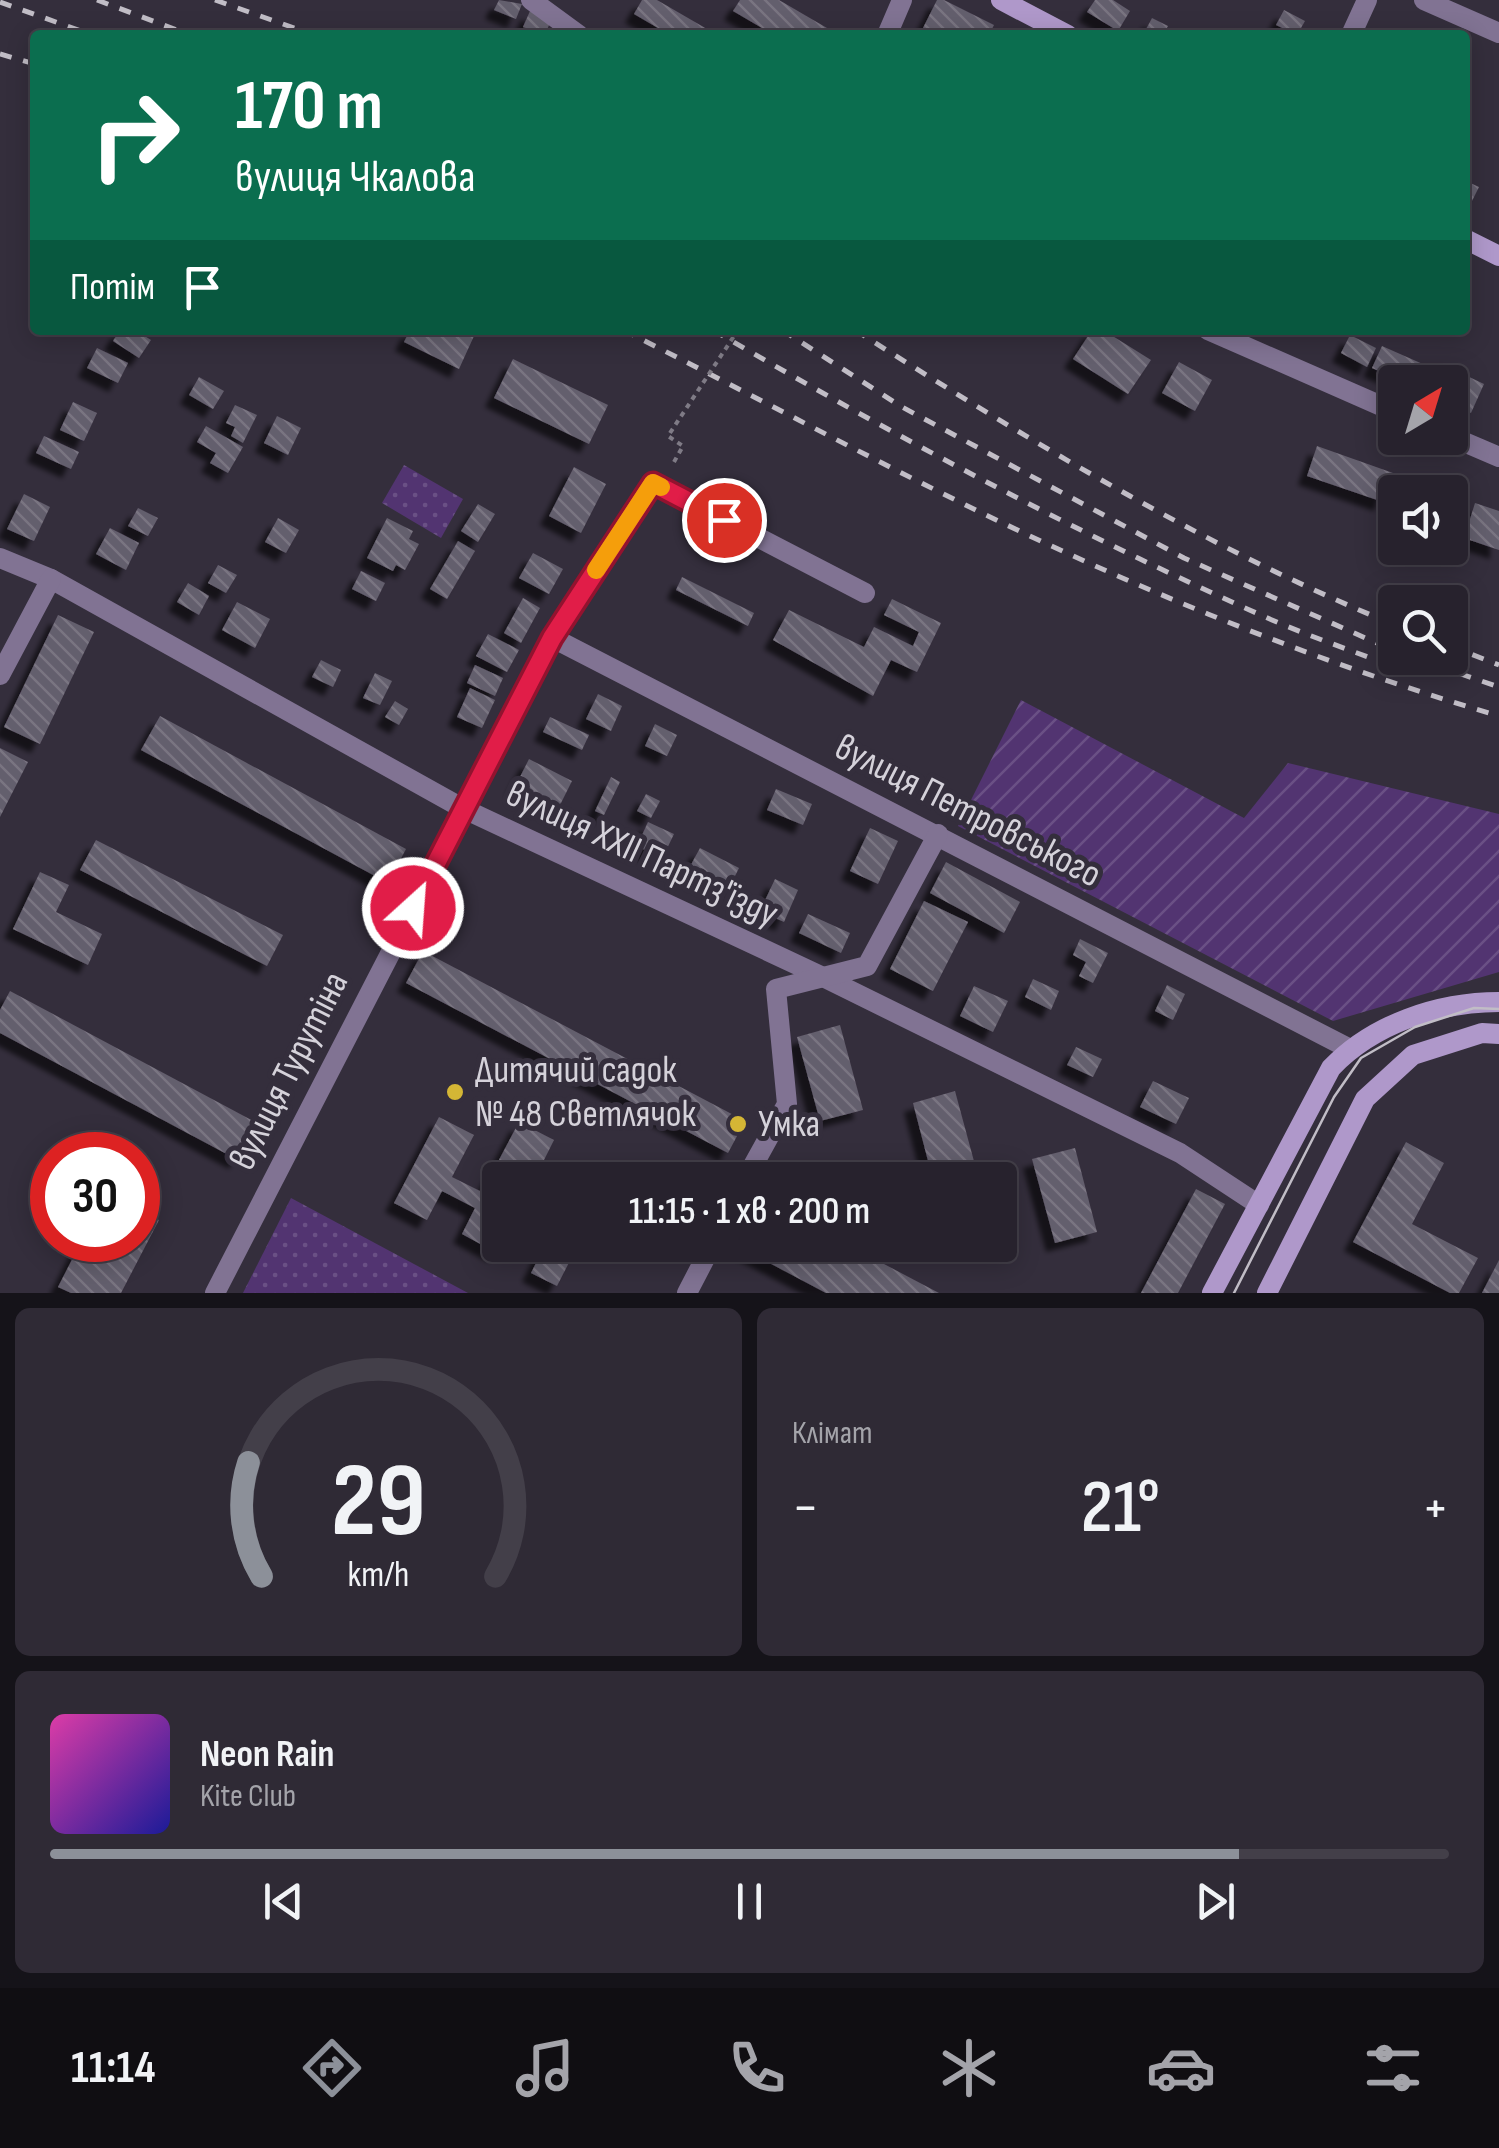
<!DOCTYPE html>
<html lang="uk">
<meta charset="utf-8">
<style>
body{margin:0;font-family:"Sofia Sans Condensed",sans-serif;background:#2f2a35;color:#f1f3f6;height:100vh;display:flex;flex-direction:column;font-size:38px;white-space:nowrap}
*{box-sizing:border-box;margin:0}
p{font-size:32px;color:#a4a4aa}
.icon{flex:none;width:55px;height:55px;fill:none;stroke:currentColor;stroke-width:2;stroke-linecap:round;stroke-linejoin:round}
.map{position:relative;height:1293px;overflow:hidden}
.panel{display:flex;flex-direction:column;gap:15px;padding:15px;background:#151319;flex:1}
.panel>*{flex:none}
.banner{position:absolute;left:30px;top:30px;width:1440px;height:305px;border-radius:10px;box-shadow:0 5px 25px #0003,0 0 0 2px #433f49;background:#0b6e4f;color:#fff;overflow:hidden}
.needle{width:65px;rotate:38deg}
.controls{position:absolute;left:1378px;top:365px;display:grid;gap:20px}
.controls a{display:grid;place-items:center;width:90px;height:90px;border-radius:10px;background:#27222d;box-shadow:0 5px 25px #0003,0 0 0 2px #433f49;font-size:50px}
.speed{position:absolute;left:30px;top:1132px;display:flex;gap:20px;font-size:50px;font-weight:700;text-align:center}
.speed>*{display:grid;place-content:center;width:130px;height:130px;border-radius:50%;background:#27222d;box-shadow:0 5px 25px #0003,0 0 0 2px #433f49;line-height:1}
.speed .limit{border:15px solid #d22;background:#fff;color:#111}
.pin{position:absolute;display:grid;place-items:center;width:85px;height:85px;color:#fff;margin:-42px;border:5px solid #fff;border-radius:50%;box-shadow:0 2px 10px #0007}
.me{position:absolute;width:110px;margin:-55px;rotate:26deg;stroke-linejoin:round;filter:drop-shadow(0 0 8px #0008)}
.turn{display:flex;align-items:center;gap:35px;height:210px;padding:0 40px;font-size:45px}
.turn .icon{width:130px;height:130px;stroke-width:2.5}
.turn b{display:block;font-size:70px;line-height:85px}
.then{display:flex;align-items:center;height:95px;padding:0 40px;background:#0003;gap:20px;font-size:38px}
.big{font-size:75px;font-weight:600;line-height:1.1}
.panel .card{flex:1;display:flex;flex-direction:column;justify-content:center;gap:15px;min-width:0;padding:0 35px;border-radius:15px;background:#2f2a35}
.panel .dial{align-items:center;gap:0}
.dial svg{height:260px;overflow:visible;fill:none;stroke:#433f49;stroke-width:7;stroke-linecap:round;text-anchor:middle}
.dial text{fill:#f1f3f6;stroke:none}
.song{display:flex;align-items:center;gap:30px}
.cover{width:120px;height:120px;border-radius:15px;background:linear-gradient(135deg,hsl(320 70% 55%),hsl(240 70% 35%))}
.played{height:10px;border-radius:5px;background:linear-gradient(90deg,#8c9099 85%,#433f49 85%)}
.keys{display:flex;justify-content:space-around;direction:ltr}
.heat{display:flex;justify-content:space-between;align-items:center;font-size:55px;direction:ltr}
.panel .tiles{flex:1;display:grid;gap:15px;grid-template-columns:1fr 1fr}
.card:last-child{grid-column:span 2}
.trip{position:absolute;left:482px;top:1162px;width:535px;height:100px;border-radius:10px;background:#27222d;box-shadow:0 5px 25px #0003,0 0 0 2px #433f49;font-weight:600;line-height:100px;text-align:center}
.menu{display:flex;height:160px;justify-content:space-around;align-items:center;background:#100e12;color:#a4a4aa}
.menu .icon{width:70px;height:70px}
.menu .current{color:#8c9099}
.menu b{font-size:45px;color:#f1f3f6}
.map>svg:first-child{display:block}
.park{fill:url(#park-dots)}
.garden{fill:url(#garden-furrows)}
.building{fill:url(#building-back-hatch);filter:url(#shadow)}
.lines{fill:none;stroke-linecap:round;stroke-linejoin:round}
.street{stroke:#817393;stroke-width:20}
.secondary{stroke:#af98ca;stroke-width:20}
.tram{stroke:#c1bdc6;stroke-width:2.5}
.rail{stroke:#c1bdc6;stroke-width:5;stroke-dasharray:12 12;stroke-linecap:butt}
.path-bridge{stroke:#7f7b86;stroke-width:4;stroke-dasharray:5 5;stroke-linecap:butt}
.route-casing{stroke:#92132f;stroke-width:25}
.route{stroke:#e11d48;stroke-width:18}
.slow{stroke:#f59e0b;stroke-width:18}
.poi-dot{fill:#d4b635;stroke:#342e3c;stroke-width:4}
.labels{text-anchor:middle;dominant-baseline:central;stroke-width:10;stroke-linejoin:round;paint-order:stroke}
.street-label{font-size:38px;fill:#d5d2da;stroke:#342e3c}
.poi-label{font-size:38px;fill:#d5d2da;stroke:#342e3c;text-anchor:start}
</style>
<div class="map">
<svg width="1499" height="1293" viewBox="0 0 1499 1293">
<defs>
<pattern id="park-dots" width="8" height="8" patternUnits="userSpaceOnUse" patternTransform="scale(2.5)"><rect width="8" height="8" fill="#523471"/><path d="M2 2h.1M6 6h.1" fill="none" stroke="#6a5085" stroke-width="1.8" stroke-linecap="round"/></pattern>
<pattern id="garden-furrows" width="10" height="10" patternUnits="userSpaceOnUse" patternTransform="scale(2.5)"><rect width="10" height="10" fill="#523471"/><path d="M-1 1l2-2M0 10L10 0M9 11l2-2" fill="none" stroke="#6a5085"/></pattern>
<pattern id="building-back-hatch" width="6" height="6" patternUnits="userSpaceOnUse" patternTransform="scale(2.5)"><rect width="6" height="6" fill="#645e6d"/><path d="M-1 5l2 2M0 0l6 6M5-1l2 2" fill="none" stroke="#797481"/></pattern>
<filter id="shadow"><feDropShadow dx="-9" dy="9" stdDeviation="2.5" flood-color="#0009"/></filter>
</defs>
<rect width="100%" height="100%" fill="#342e3c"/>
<!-- park -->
<g class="park">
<path d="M 404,465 L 463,499 L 441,538 L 382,503 Z"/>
<path d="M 291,1198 L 468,1293 L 243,1293 Z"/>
</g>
<!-- garden -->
<path class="garden" d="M 1021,700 L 1244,818 L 1288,763 L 1499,814 L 1499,972 L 1333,1021 L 958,826 Z"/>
<!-- building -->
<g class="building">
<path d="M 499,0 L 522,4 L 516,19 L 494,10 Z"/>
<path d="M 642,0 L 657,0 L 707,29 L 704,35 L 670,35 L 634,14 Z"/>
<path d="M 740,0 L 779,0 L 839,35 L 774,35 L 733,11 Z"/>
<path d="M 937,0 L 944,0 L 994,25 L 989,35 L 931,35 L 922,30 Z"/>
<path d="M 1095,0 L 1113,0 L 1130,11 L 1118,31 L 1087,12 Z"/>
<path d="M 1284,10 L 1305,21 L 1297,35 L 1276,25 Z"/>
<path d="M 530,11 L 551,20 L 545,35 L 523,27 Z"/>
<path d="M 1152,18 L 1168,26 L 1163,35 L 1143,35 Z"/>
<path d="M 1466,181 L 1479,187 L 1470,205 L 1465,202 Z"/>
<path d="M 120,330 L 135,330 L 151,340 L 139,358 L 113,341 Z"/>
<path d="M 410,330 L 462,330 L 474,336 L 459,369 L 404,342 Z"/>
<path d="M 1092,330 L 1103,330 L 1151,360 L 1128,394 L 1073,359 Z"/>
<path d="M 1350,335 L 1376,348 L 1367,367 L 1341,353 Z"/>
<path d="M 1382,346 L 1425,365 L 1418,382 L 1405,382 L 1372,368 Z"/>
<path d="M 97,348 L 128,363 L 118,383 L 87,368 Z"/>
<path d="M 513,359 L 608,405 L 589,444 L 494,398 Z"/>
<path d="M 1179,362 L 1212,380 L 1195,411 L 1162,393 Z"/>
<path d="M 1465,375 L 1484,384 L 1471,413 L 1452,404 Z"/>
<path d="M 199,377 L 224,391 L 213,409 L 189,395 Z"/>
<path d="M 73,402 L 97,413 L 84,441 L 60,430 Z"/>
<path d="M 235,405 L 257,415 L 243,443 L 231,436 L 235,427 L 226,423 Z"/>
<path d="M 277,416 L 301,428 L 288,455 L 264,443 Z"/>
<path d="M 206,426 L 243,447 L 228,473 L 210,463 L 216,453 L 197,442 Z"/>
<path d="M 44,436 L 79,452 L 71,469 L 36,453 Z"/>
<path d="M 1317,446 L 1393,473 L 1383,502 L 1307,476 Z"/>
<path d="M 574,467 L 606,484 L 581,533 L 549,516 Z"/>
<path d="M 24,494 L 50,507 L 34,541 L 7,529 Z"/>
<path d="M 1475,503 L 1499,511 L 1499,550 L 1464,538 Z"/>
<path d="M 478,504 L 495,514 L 478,542 L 461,531 Z"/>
<path d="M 138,508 L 158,518 L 148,536 L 128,526 Z"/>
<path d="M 278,518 L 299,530 L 286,553 L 265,542 Z"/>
<path d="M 387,518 L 413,531 L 409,539 L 419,544 L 405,570 L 396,565 L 393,571 L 367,558 Z"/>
<path d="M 110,528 L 139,543 L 126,570 L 96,554 Z"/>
<path d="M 458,541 L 475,551 L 447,599 L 430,589 Z"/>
<path d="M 533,553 L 563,569 L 549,594 L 519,578 Z"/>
<path d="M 218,565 L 237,575 L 226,593 L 208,583 Z"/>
<path d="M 361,571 L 385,583 L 376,601 L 352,589 Z"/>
<path d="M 682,577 L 754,613 L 748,626 L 676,590 Z"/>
<path d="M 188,583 L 209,596 L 199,615 L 177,602 Z"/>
<path d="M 523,598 L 540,608 L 521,643 L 504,633 Z"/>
<path d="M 892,599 L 941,623 L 917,672 L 891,660 L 873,696 L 773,640 L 789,610 L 864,647 L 874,627 L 913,646 L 919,632 L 884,615 Z"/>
<path d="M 237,602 L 270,619 L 255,648 L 222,630 Z"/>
<path d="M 58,615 L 94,632 L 40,744 L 4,727 Z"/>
<path d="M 488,634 L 519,650 L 507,672 L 476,656 Z"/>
<path d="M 321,660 L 341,670 L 333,687 L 312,677 Z"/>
<path d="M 475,665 L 503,678 L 495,696 L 467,683 Z"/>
<path d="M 375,673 L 392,681 L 380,705 L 363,698 Z"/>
<path d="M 470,688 L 495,700 L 482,728 L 457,717 Z"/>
<path d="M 598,694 L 622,706 L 611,731 L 586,719 Z"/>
<path d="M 395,701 L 408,709 L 399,725 L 385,717 Z"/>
<path d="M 160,716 L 406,849 L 388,883 L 141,750 Z"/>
<path d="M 550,717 L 589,735 L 582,750 L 543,732 Z"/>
<path d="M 655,724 L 677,735 L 667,756 L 645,746 Z"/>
<path d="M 0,748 L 28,762 L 0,817 Z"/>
<path d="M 529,759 L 572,781 L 558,809 L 515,787 Z"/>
<path d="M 611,777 L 620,782 L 604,815 L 595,811 Z"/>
<path d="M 776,789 L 812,804 L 803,825 L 767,810 Z"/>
<path d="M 646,794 L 660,801 L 651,818 L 637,811 Z"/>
<path d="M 648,822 L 674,834 L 662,859 L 637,846 Z"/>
<path d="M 870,828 L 898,841 L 878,884 L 850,871 Z"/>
<path d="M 96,840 L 283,935 L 267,966 L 80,870 Z"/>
<path d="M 700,848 L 739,868 L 727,892 L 687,872 Z"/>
<path d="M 946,862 L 1020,902 L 1004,933 L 930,893 Z"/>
<path d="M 40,872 L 69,885 L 56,912 L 102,934 L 88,965 L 13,929 Z"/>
<path d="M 775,879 L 798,890 L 784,922 L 760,911 Z"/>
<path d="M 924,901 L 968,922 L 933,991 L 890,969 Z"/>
<path d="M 808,914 L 850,933 L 841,953 L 799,933 Z"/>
<path d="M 1080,939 L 1108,953 L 1093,983 L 1079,976 L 1086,962 L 1073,955 Z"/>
<path d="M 423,951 L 745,1121 L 728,1153 L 406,983 Z"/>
<path d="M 1033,979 L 1059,991 L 1051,1010 L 1025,997 Z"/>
<path d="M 1167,985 L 1185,994 L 1173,1020 L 1155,1011 Z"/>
<path d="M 974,986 L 1008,1001 L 993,1032 L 960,1016 Z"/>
<path d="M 10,991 L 257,1123 L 238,1160 L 0,1033 L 0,1010 Z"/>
<path d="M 840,1025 L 863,1110 L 820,1121 L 797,1037 Z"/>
<path d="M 1076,1047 L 1102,1059 L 1093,1077 L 1067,1065 Z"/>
<path d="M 1153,1081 L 1189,1098 L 1176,1124 L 1140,1107 Z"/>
<path d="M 955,1091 L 978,1176 L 962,1180 L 933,1180 L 913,1103 Z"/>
<path d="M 439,1117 L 474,1135 L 452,1177 L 482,1192 L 519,1122 L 554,1140 L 534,1180 L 500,1180 L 500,1247 L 497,1253 L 462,1234 L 475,1208 L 442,1191 L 427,1220 L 394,1203 Z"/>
<path d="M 1406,1142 L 1444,1163 L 1412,1224 L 1478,1258 L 1459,1293 L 1450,1293 L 1353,1242 Z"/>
<path d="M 1075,1148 L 1097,1232 L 1055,1243 L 1032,1159 Z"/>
<path d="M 1196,1189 L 1225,1204 L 1178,1293 L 1141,1293 Z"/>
<path d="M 138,1209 L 159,1220 L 121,1293 L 71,1293 L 58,1287 L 82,1240 L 138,1240 Z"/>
<path d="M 545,1245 L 578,1245 L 557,1286 L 531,1273 Z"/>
<path d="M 742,1245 L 848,1245 L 939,1293 L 826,1293 L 741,1248 Z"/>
<path d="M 1499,1260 L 1499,1293 L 1482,1293 Z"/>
</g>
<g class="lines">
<!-- street -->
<g class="street">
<path d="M 531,0 L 579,35"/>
<path d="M 1424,0 L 1499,33"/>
<path d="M 887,35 L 902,0"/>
<path d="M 1351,35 L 1367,0"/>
<path d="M 1208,330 L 1395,412"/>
<path d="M 1450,436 L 1499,457"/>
<path d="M 0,558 L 51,579 L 462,808 L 821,976 L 1180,1153 L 1259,1205"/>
<path d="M 553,638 L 1350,1049"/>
<path d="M 0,675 L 51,579"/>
<path d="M 745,1180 L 787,1104 L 776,989 L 867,966 L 938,834"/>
<path d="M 215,1293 L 553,638 L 653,483 L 865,593"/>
<path d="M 687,1293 L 712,1245"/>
</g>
<!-- secondary -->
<g class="secondary">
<path d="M 1001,0 L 1068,35"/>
<path d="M 1465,239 L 1499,256"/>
<path d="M 1212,1293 L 1331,1068 C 1373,1024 1438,1002 1499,1002"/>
<path d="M 1267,1293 L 1365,1099 L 1413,1055 L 1482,1033 L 1499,1034"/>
</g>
<!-- tram -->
<path class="tram" d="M 1234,1293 L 1334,1097 L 1361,1058 L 1415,1027 L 1474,1008 L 1499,1009"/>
<!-- rail -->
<g class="rail">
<path d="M 97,0 L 190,35"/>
<path d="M 215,0 L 314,35"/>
<path d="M 0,2 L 92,35"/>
<path d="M 0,54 L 35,64"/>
<path d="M 623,330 C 743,390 861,454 982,513 C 1148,594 1322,664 1499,716"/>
<path d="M 713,330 C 894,436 1080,535 1272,620 C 1316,639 1362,654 1407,672"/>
<path d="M 782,330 L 902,407 L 1184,558 L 1395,651"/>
<path d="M 855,330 C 1028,440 1204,547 1395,625"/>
<path d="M 1450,646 L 1499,665"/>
<path d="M 1414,658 L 1499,687"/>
</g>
<!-- path-bridge -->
<path class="path-bridge" d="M 674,462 L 683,446 L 668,436 L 738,330"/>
</g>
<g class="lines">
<!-- route casing -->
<g class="route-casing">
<path id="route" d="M 413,908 L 552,638 L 653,483 L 724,520"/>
</g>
<!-- route -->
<use href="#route" class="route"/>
<!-- slow -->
<path class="slow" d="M 596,570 L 653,483 L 661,487"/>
</g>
<!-- markers -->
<g class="poi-dot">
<circle cx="455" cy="1092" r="10"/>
<circle cx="738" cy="1124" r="10"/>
</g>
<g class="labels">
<!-- street labels -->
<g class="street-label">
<text transform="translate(968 811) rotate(27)">вулиця Петровського</text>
<text transform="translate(642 854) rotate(25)">вулиця XXII Партз'їзду</text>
<text transform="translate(289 1071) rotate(-63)">вулиця Турутіна</text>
</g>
<!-- poi labels -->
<g class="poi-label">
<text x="475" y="1070">Дитячий садок<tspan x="475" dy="44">№ 48 Светлячок</tspan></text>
<text x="758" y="1124">Умка</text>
</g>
</g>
</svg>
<div class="controls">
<a><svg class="needle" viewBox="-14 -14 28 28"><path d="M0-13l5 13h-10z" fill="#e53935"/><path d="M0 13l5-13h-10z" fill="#a4a4aa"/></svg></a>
<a><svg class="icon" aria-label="sound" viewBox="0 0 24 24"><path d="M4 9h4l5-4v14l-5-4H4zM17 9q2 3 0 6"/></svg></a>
<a><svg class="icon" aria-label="search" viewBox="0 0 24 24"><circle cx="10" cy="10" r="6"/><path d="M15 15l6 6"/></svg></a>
</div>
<div class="speed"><div class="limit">30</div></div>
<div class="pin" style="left:724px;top:520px;background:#d93025"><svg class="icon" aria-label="arrive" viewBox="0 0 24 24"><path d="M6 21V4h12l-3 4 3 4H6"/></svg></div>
<svg class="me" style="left:413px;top:908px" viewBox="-20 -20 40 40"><circle r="17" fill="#e11d48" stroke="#fff" stroke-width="3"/><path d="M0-11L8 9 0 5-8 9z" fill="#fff"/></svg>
<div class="trip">11:15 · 1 хв · 200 m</div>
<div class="banner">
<div class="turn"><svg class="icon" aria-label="right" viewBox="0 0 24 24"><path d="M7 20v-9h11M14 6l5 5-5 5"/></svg><div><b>170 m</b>вулиця Чкалова</div></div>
<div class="then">Потім<svg class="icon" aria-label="arrive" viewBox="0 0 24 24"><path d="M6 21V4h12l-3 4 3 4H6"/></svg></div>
</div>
</div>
<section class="panel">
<div class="tiles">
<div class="card dial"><svg viewBox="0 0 100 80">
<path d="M14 69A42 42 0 1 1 86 69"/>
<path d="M14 69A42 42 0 0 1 10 34" stroke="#8c9099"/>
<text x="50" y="56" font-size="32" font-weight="700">29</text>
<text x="50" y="72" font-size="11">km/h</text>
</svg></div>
<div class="card"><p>Клімат</p>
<div class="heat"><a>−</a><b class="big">21°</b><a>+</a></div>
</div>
<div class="card">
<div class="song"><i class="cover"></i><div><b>Neon Rain</b><p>Kite Club</p></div></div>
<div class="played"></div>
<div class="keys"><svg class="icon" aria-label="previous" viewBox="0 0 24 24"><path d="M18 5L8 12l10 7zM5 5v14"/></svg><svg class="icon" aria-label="pause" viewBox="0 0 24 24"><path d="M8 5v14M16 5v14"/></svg><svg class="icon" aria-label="next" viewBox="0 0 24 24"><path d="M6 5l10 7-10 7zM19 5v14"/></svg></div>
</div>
</div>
</section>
<nav class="menu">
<b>11:14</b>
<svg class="icon current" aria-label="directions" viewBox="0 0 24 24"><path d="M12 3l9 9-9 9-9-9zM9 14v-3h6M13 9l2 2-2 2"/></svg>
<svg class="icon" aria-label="music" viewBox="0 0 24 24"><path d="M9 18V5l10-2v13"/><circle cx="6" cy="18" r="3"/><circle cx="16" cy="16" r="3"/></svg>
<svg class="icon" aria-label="phone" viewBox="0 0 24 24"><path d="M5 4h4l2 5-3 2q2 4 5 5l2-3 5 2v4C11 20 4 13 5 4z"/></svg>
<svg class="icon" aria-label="climate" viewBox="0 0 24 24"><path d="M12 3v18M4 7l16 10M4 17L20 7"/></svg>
<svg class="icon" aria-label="car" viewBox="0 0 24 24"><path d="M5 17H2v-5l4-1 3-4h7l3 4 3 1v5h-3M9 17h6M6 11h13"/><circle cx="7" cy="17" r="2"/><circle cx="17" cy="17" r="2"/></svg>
<svg class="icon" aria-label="filters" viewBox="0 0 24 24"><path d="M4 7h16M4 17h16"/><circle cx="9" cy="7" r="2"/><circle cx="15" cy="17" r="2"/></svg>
</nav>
